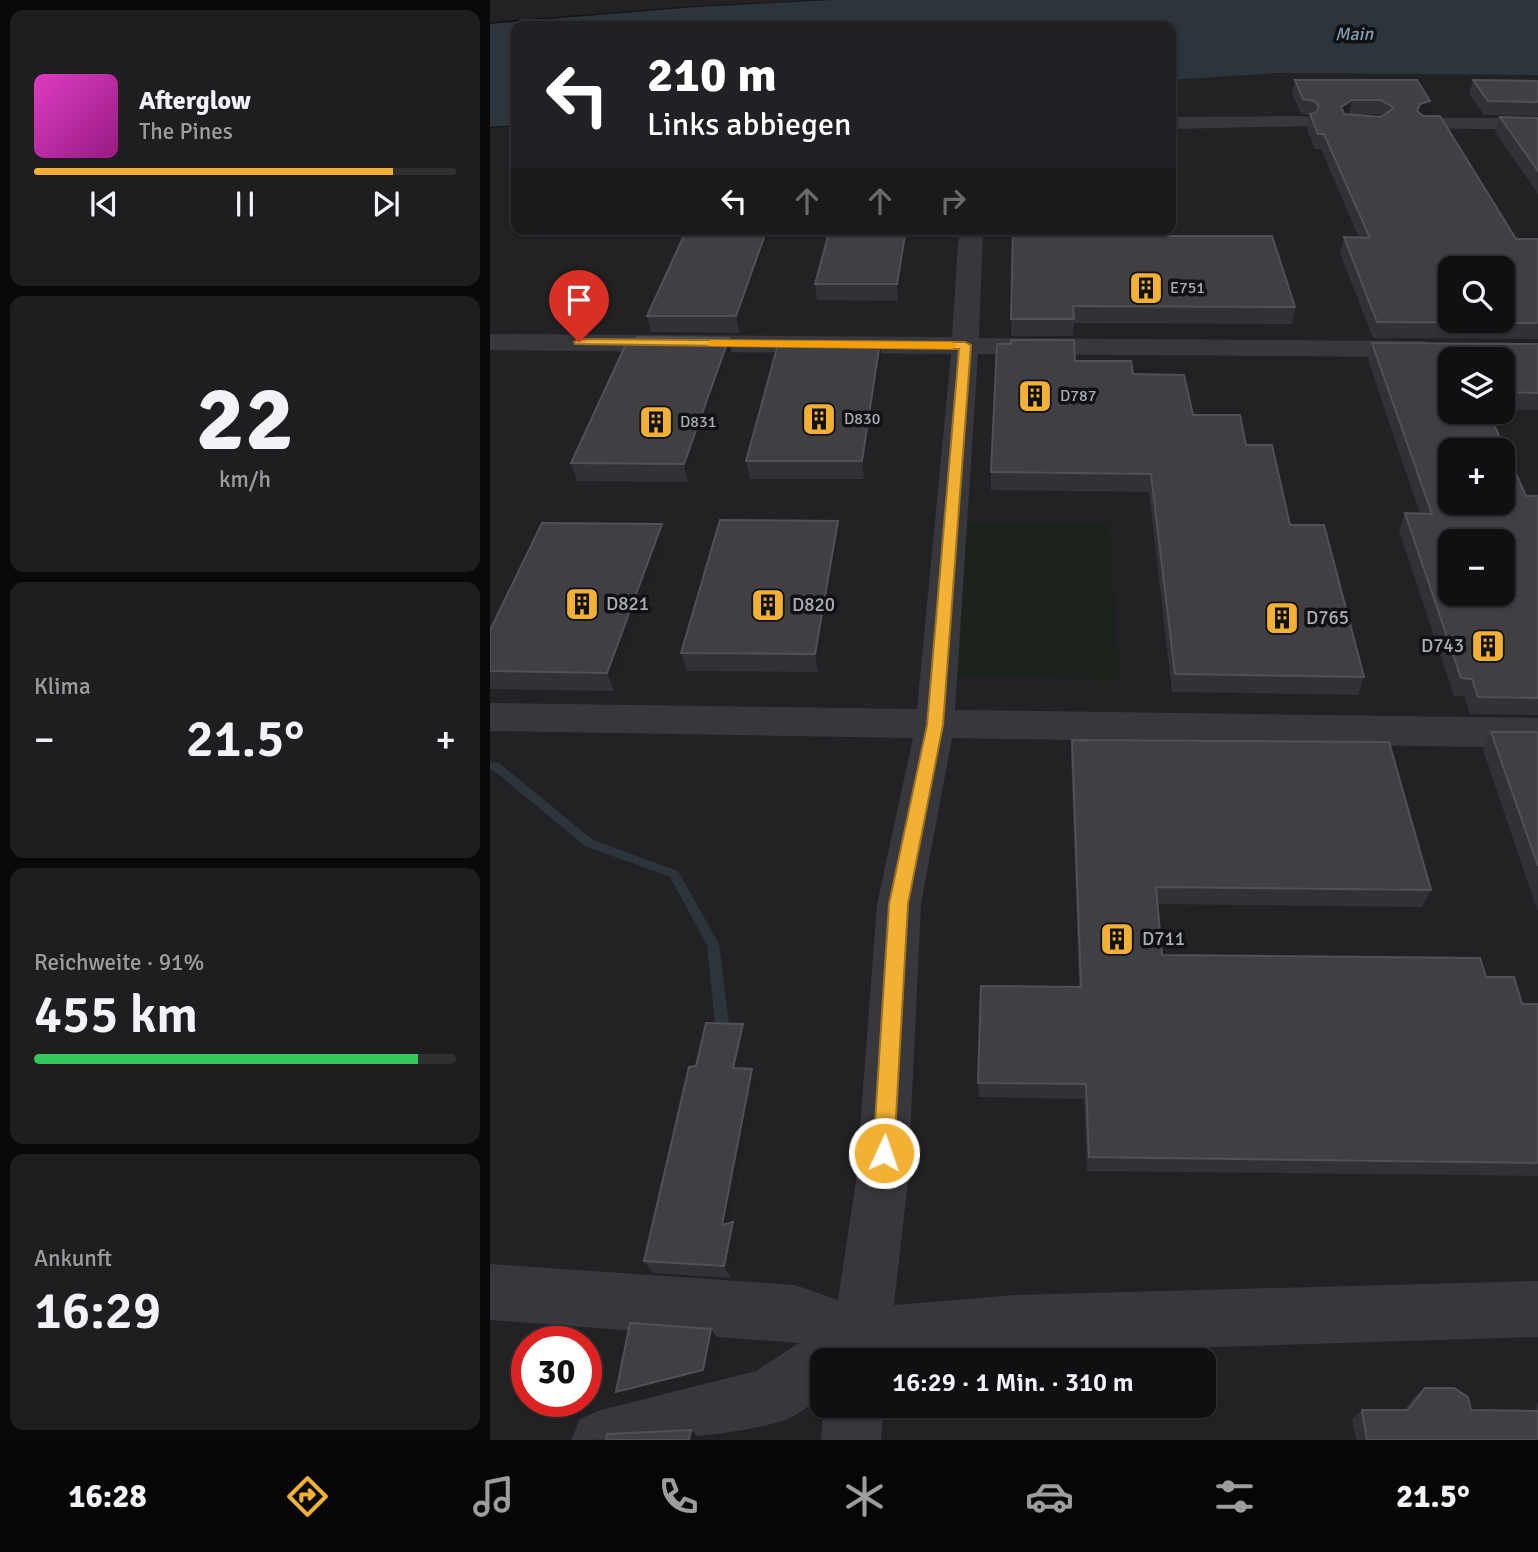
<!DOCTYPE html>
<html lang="de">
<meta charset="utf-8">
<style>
body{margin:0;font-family:Signika,sans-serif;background:#1e1e20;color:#f1f3f6;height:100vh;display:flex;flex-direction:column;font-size:26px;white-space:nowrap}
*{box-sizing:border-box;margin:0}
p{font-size:23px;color:#9c9d9f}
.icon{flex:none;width:38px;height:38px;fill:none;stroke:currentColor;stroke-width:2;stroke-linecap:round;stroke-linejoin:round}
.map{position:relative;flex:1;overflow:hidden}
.details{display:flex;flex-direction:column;gap:10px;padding:10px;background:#09090a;width:490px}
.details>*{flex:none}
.hud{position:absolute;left:21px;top:21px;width:665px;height:214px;border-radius:14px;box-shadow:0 2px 5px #0004,0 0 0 2px #303032;background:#202124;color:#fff;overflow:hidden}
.tools{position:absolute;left:948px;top:256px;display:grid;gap:14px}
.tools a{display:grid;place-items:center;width:77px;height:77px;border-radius:14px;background:#101012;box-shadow:0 2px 5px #0004,0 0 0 2px #303032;font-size:35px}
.speed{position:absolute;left:21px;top:1326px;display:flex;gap:14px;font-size:35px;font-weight:700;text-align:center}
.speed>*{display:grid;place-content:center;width:91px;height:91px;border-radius:50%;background:#101012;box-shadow:0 2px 5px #0004,0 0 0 2px #303032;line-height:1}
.speed .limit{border:10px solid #d22;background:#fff;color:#111}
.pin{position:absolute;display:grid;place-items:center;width:60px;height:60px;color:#fff;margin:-72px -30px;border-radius:50% 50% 50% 0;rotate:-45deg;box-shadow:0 0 7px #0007}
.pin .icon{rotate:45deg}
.me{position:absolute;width:77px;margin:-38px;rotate:3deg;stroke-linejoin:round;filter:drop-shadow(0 0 5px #0008)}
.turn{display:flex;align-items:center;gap:24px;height:147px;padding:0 21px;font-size:32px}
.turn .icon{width:91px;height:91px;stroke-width:2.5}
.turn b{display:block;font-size:49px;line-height:60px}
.lanes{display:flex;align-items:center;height:66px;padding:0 21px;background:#0003;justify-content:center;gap:35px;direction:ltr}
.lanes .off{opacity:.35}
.big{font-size:52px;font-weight:600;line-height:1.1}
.details .card{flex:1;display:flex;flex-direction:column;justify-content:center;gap:10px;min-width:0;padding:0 24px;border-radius:14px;background:#1e1e20}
.details .dial{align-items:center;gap:0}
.dial b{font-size:91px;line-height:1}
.song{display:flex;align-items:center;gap:21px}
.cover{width:84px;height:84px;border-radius:10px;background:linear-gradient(135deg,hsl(310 70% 55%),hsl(310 70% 35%))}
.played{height:7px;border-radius:4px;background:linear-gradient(90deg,#f2b134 85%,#303032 85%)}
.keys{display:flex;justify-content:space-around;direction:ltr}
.heat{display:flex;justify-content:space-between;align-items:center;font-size:38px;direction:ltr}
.charge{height:10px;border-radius:5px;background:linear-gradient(90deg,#34c759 91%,#303032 0)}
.trip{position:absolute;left:320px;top:1348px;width:406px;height:70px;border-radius:14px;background:#101012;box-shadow:0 2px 5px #0004,0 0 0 2px #303032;font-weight:600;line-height:70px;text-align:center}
.tabs{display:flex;height:112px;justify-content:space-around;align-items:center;background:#060607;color:#9c9d9f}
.tabs .icon{width:49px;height:49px}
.tabs .active{color:#f2b134}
.tabs b{font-size:32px;color:#f1f3f6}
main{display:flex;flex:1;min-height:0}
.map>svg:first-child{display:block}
.built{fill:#222225;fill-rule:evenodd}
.green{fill:#1c231d}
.water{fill:#2c353c}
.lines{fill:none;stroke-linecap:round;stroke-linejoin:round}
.stream{fill:#2c353c;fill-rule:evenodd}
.minor{fill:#37383d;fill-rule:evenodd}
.wall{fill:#323236;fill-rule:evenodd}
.shaded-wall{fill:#212124}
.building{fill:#3f3f44;stroke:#4f5156;stroke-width:2;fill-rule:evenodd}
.route{fill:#f2b134;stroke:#9d7322;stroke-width:2}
.slow{fill:#f59e0b}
.labels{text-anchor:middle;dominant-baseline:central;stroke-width:7;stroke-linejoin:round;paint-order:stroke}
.far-poi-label{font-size:16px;fill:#a8adb8;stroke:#111113;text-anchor:start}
.far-water-label{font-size:18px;font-style:italic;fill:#7f9bb3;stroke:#111113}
.poi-label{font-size:19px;fill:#a8adb8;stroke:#111113;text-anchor:start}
</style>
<main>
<section class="details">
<div class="card">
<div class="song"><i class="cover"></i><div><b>Afterglow</b><p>The Pines</p></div></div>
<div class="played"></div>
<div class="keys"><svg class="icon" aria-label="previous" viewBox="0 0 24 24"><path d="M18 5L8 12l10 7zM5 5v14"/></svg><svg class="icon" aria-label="pause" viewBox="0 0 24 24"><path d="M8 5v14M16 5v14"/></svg><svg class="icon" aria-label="next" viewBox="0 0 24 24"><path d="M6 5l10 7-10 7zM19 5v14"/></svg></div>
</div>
<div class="card dial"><b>22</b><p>km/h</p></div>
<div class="card"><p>Klima</p>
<div class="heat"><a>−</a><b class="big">21.5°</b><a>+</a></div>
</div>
<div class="card"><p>Reichweite · 91%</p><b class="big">455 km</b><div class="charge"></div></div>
<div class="card"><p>Ankunft</p><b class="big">16:29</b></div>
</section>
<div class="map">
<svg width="1048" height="1440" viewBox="0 0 1048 1440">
<rect width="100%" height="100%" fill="#161618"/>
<!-- built -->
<g class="built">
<path d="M 0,0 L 326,0 L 205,6 L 0,22 Z"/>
<path d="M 788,73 L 1048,75 L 1048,1440 L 0,1440 L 0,128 L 26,126 L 26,229 L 681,229 L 681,80 ZM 961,268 L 1013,268 L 1013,320 L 961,320 ZM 961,359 L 1013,359 L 1013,411 L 961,411 ZM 961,450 L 1013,450 L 1013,502 L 961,502 ZM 961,541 L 1013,541 L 1013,593 L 961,593 ZM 37,1342 L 96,1342 L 96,1402 L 37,1402 ZM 332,1360 L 714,1360 L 714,1405 L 332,1405 Z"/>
</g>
<!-- green -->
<path class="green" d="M 473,523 L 619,524 L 630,678 L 463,676 Z"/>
<!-- water -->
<path class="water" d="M 342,0 L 1048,0 L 1048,75 L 788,73 L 681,80 L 681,26 L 26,26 L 26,125 L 0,127 L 0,24 L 206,7 Z"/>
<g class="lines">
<!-- stream -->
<path class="stream" d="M 0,762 L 9,763 L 103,840 L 188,871 L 229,944 L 240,1032 L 238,1036 L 233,1038 L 228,1036 L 226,1032 L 217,945 L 180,877 L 95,846 L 3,770 L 0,770 Z"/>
<!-- minor -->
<g class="minor">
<path d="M 814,116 L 821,118 L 824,122 L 821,126 L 681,129 L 681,117 Z"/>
<path d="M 936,118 L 1048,118 L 1048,130 L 929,128 L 926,124 L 929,120 Z"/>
<path d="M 469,229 L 493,229 L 489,338 L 932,341 L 942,343 L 946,349 L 942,355 L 932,357 L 488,354 L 465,710 L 1048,718 L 1048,748 L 462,738 L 431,904 L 418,1181 L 404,1305 L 525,1295 L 1048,1281 L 1048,1337 L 525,1353 L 440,1360 L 332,1360 L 332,1396 C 321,1404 309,1414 296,1420 C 230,1440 151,1440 81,1440 L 90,1419 L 111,1410 L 266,1371 L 309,1343 L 0,1320 L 0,1264 L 305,1285 L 348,1300 L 366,1181 L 387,904 L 423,738 L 0,731 L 0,703 L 427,709 L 461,354 L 0,350 L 0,334 L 462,337 Z"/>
<path d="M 334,1405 L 394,1405 L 391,1440 L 331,1440 Z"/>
</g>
</g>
<!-- wall -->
<g class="wall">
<path d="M 805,80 L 927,80 L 937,115 L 934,116 L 1026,239 L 1048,239 L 1048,339 L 883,338 L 850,253 L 854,237 L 869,238 L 831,149 L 825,149 L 817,129 L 819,115 L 811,113 L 802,94 ZM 888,114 L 892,117 L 859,115 Z"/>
<path d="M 983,80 L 1048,81 L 1048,116 L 994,115 L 979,94 Z"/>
<path d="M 1010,117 L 1048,118 L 1048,194 L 1005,132 Z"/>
<path d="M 197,229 L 280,229 L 281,240 L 250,333 L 161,332 L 157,316 Z"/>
<path d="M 420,229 L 408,301 L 327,300 L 325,284 Z"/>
<path d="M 523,229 L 678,236 L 805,307 L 802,324 L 584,323 L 583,336 L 521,336 Z"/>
<path d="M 390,342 L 392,359 L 374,479 L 260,479 L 256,461 Z"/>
<path d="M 882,343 L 1048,344 L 1048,410 L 1013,409 L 1013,359 L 961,359 L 1036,496 L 1048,496 L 1048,715 L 980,714 L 974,696 L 964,696 L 909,531 L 915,513 L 930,514 L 878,359 Z"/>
<path d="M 242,355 L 198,482 L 87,481 L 81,463 Z"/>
<path d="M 585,361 L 643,374 L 703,415 L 756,445 L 800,525 L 874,677 L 868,695 L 682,692 L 659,492 L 501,490 L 501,472 Z"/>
<path d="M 348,521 L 351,538 L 328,672 L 197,671 L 191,653 Z"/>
<path d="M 178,542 L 124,691 L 0,689 L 0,630 Z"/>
<path d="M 1001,732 L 1048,732 L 1048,912 L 993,750 Z"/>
<path d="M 582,740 L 941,890 L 932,907 L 668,904 L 672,955 L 996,977 L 1032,1004 L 1048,1004 L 1048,1176 L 597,1171 L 594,1099 L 489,1097 L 488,1083 L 589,987 L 581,757 Z"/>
<path d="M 253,1024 L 259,1039 L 253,1068 L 268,1084 L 242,1223 L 243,1222 L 250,1235 L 241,1278 L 163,1273 L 154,1261 L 206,1066 Z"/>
<path d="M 935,1388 L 981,1410 L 1044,1411 L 1048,1402 L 1048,1440 L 866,1440 L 862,1419 L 872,1410 L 914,1410 L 924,1397 Z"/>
</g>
<!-- shaded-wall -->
<g class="shaded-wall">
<path d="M 862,100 L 859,114 L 848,121 L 851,107 Z"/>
<path d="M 940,101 L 937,115 L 927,118 L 927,111 L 930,104 Z"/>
<path d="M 277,229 L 280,229 L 281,240 L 250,333 L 246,316 Z"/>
<path d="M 416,229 L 420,229 L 408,301 L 407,284 Z"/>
<path d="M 239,338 L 242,355 L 198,482 L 194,464 Z"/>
<path d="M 390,342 L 392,359 L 374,479 L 372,461 Z"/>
<path d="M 348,521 L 351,538 L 328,672 L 325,654 Z"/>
<path d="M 172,524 L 178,542 L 124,691 L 117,673 Z"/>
<path d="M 253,1024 L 259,1039 L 250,1083 L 243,1068 Z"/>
<path d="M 262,1069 L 268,1084 L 239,1237 L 232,1225 Z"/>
<path d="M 243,1222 L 250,1235 L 241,1278 L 234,1266 Z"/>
<path d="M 221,1329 L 229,1340 L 221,1380 L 137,1401 L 126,1392 Z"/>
<path d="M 201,1430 L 210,1438 L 209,1440 L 199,1440 Z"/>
</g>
<!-- building -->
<g class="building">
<path d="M 805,80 L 927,80 L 940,101 L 930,104 L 927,111 L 933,116 L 950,116 L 1026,239 L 1048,239 L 1048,323 L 887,322 L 854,237 L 880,238 L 834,134 L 828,134 L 820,114 L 826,113 L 829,106 L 824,101 L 813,99 ZM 862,100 L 891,100 L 904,108 L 891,117 L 854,114 L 851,107 ZM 961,268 L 1013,268 L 1013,320 L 961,320 Z"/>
<path d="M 983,80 L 1048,81 L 1048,102 L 998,101 Z"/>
<path d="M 1010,117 L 1048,118 L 1048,171 Z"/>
<path d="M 197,229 L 277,229 L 246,316 L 157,316 Z"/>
<path d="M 340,229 L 416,229 L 407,284 L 325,284 Z"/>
<path d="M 523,229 L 676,229 L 678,236 L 782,236 L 805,307 L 583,306 L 584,319 L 521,319 Z"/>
<path d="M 147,337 L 239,338 L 194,464 L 81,463 L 136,344 L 144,344 Z"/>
<path d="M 521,340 L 584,340 L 585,361 L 641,361 L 643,374 L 694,375 L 703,415 L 750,415 L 756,445 L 782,445 L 800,525 L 834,525 L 874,677 L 685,674 L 661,474 L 501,472 L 507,344 L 521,344 Z"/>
<path d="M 289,341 L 390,342 L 372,461 L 256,461 Z"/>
<path d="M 882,343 L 1048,344 L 1048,393 L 1013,392 L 1013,359 L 961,359 L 961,411 L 998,411 L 1036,496 L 1048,496 L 1048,698 L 988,697 L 982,679 L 971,678 L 915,513 L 942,514 ZM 961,450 L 1013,450 L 1013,502 L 961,502 ZM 961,541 L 1013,541 L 1013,593 L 961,593 Z"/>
<path d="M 230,520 L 348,521 L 325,654 L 191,653 Z"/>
<path d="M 52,523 L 172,524 L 117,673 L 0,671 L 0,630 Z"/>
<path d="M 1001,732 L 1048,732 L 1048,866 Z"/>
<path d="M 582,740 L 899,742 L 941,890 L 666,887 L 672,955 L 990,958 L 996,977 L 1024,977 L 1032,1004 L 1048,1004 L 1048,1163 L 599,1157 L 596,1084 L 488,1083 L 491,986 L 591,987 Z"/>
<path d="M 216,1023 L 253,1024 L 243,1068 L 262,1069 L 232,1225 L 243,1222 L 234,1266 L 154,1261 L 199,1067 L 206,1066 Z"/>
<path d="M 140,1323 L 221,1329 L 213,1370 L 126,1392 Z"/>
<path d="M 935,1388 L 964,1388 L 978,1397 L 981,1410 L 1048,1411 L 1048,1440 L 877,1440 L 872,1410 L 918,1410 Z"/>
<path d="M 201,1430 L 199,1440 L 116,1440 L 117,1434 Z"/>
</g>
<!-- route -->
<path class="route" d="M 89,339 L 475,342 L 481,345 L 453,725 L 418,904 L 404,1153 L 401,1161 L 394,1164 L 386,1161 L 383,1153 L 399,904 L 437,725 L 469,349 L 85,344 L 84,342 Z"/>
<!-- slow -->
<path class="slow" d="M 222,340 L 462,342 L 467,345 L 462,349 L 218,346 L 218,341 Z"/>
<!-- icons -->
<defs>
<g id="building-square" transform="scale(1.75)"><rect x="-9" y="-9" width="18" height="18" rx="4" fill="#f2b134" stroke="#111113"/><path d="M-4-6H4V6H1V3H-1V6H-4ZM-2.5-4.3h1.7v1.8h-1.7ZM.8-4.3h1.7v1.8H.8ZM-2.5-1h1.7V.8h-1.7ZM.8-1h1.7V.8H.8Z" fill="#111"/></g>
</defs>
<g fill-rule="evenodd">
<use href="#building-square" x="656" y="288"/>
<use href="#building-square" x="545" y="396"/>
<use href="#building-square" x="329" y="419"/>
<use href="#building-square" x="166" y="422"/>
<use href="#building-square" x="92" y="604"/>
<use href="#building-square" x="278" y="605"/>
<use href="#building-square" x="792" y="618"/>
<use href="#building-square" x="998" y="646"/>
<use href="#building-square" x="627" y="939"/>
</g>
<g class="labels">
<!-- far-poi labels -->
<g class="far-poi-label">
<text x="680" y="288">E751</text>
<text x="570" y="396">D787</text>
<text x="354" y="419">D830</text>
<text x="190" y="422">D831</text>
</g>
<!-- far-water labels -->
<g class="far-water-label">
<text transform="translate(864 34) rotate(-1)">Main</text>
</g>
<!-- poi labels -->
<g class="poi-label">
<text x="116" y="604">D821</text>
<text x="302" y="605">D820</text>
<text x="816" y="618">D765</text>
<text x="974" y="646" text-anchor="end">D743</text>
<text x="652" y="939">D711</text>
</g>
</g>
</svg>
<div class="tools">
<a><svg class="icon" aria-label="search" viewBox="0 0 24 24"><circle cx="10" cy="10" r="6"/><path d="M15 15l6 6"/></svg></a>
<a><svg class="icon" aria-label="layers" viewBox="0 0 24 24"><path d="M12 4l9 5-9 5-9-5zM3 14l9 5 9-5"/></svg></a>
<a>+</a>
<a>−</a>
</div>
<div class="speed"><div class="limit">30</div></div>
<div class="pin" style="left:89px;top:342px;background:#d93025"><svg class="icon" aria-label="arrive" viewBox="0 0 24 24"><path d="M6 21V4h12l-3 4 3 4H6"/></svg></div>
<svg class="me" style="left:394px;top:1153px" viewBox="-20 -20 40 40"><circle r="17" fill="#f2b134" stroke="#fff" stroke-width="3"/><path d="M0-11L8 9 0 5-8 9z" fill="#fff"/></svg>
<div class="trip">16:29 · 1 Min. · 310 m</div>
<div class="hud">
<div class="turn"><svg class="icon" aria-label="left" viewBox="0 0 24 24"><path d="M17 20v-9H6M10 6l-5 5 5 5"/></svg><div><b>210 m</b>Links abbiegen</div></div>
<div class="lanes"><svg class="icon" aria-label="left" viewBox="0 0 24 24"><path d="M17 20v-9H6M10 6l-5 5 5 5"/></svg><svg class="icon off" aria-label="ahead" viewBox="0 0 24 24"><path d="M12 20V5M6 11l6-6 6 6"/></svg><svg class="icon off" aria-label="ahead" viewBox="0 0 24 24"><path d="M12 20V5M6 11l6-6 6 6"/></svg><svg class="icon off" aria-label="right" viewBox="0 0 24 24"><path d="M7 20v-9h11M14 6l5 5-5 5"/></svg></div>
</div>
</div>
</main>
<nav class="tabs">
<b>16:28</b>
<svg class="icon active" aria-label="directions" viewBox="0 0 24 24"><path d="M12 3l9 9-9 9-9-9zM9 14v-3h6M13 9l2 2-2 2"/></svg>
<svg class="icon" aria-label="music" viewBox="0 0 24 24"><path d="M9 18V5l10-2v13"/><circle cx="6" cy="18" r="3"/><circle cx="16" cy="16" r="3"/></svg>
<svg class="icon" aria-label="phone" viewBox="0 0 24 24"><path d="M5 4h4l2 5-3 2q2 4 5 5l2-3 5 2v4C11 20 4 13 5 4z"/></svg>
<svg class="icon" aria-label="climate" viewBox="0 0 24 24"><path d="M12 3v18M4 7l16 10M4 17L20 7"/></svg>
<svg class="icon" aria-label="car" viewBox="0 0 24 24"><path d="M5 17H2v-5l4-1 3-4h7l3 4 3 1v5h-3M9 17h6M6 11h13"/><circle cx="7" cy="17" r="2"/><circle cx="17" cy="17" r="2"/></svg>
<svg class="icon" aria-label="filters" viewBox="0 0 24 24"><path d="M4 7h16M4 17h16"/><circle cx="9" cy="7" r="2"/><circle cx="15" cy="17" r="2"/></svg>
<b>21.5°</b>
</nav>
